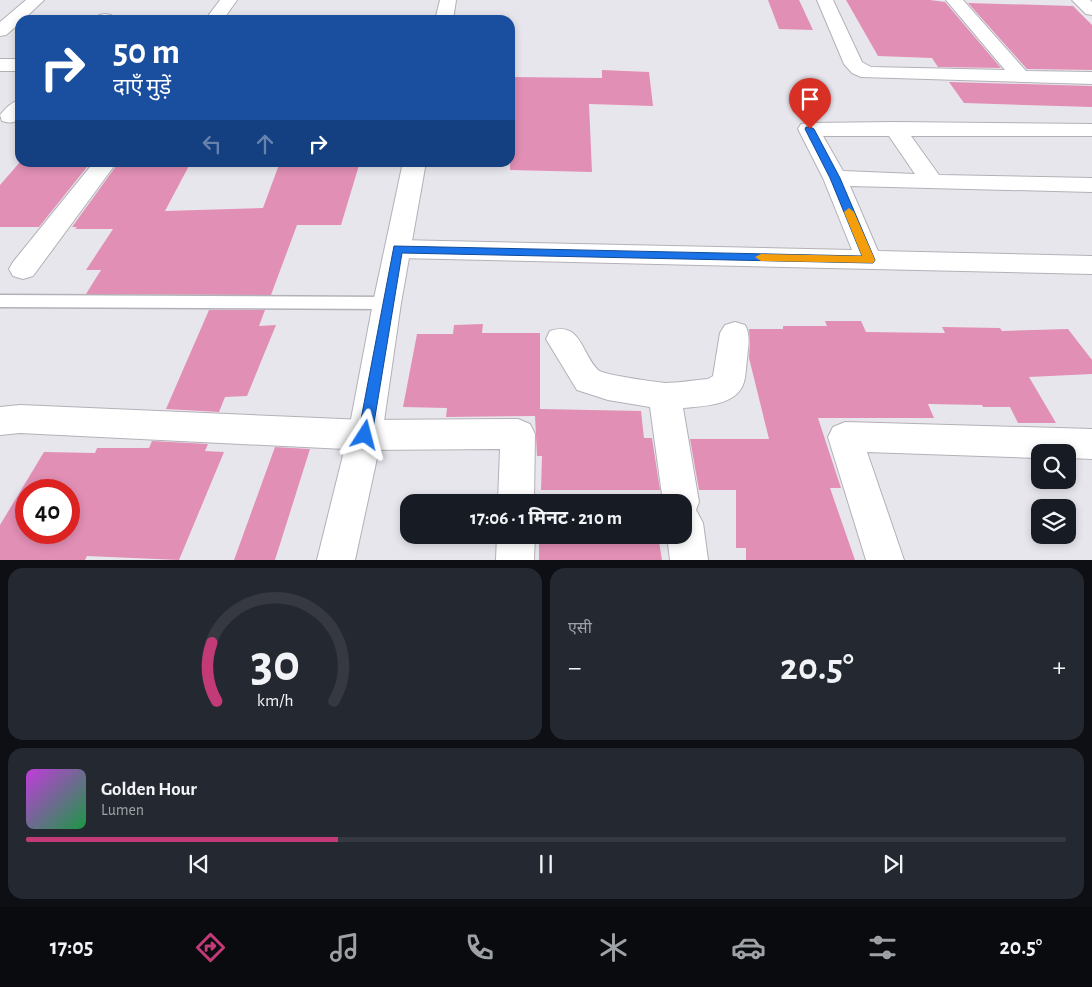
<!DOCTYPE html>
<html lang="hi">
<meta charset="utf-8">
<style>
body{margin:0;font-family:"Alegreya Sans","Noto Sans Devanagari",sans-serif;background:#242831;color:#f1f3f6;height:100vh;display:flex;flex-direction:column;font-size:19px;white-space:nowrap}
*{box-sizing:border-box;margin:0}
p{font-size:16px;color:#9ea1a6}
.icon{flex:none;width:28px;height:28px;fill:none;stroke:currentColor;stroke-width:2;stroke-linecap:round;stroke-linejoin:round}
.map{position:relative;height:560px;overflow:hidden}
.sheet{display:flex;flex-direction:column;gap:8px;padding:8px;background:#0d0f14;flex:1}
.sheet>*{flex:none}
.banner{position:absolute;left:15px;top:15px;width:500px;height:152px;border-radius:15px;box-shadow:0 2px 8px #0003;background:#1a4fa0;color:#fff;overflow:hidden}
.buttons{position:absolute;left:1031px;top:444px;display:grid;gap:10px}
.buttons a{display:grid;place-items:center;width:45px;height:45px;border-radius:10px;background:#171b24;box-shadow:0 2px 8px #0003;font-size:25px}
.speed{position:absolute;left:15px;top:479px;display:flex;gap:10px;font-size:25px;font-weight:700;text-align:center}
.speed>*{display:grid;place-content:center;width:65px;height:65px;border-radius:50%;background:#171b24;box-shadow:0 2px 8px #0003;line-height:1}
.speed .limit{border:8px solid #d22;background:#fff;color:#111}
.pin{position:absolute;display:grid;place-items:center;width:42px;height:42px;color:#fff;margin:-51px -21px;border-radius:50% 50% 50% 0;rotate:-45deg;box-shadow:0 0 5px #0007}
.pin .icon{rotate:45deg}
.me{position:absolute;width:55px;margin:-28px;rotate:9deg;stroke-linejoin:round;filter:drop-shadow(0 0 4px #0008)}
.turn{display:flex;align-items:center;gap:18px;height:105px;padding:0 15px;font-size:22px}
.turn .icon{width:65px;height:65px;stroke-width:2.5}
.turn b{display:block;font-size:35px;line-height:42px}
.lanes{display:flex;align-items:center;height:48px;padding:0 15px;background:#0003;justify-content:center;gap:25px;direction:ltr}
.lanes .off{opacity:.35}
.big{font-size:38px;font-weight:700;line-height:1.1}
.sheet .card{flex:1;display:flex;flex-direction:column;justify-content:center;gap:8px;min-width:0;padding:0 18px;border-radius:15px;background:#242831}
.sheet .dial{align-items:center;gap:0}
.dial svg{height:130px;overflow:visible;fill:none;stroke:#363941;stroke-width:7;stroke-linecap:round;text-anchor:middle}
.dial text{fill:#f1f3f6;stroke:none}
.song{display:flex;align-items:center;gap:15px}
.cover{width:60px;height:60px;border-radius:8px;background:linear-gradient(135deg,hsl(290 70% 55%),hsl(140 70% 35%))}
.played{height:5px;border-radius:2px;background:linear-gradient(90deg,#c23a78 30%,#363941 30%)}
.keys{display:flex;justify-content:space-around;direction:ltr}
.heat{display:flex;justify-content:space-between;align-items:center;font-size:28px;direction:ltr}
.sheet .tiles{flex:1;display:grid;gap:8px;grid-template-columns:1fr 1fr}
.card:last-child{grid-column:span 2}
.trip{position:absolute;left:400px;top:494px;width:292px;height:50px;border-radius:15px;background:#171b24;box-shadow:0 2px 8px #0003;font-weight:700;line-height:50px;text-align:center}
.tab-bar{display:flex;height:80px;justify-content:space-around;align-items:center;background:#090b0e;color:#9ea1a6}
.tab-bar .icon{width:35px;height:35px}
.tab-bar .selected{color:#c23a78}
.tab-bar b{font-size:22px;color:#f1f3f6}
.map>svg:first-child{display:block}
.building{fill:#e28fb5;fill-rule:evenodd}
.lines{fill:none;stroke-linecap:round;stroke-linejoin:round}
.service-casing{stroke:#b3b1b7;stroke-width:3}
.minor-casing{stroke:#b3b1b7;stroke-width:2}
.tertiary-casing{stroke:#b3b1b7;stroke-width:2}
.service{fill:#fff;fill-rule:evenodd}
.minor{fill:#fff;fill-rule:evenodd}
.tertiary{fill:#fff;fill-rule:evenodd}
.route{fill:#1a73e8;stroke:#114b97}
.slow{fill:#f59e0b}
</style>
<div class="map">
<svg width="1092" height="560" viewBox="0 0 1092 560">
<rect width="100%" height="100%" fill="#e8e6ed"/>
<!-- building -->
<g class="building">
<path d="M 768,0 L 799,0 L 813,30 L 779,29 Z"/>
<path d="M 846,0 L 930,0 L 945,2 L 1001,68 L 938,67 L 932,58 L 878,56 Z"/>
<path d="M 968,3 L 1073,6 L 1092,25 L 1092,70 L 1027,69 Z"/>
<path d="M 602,70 L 649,72 L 653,106 L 589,104 L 592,172 L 510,170 L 510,77 L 602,78 Z"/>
<path d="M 949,82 L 1092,86 L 1092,107 L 964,103 Z"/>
<path d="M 20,162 L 91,162 L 39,227 L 0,227 L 0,185 Z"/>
<path d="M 119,162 L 191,162 L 165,211 L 263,208 L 280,162 L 360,162 L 341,225 L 297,225 L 271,295 L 86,294 L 101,270 L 86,270 L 113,229 L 75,229 L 77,227 L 72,227 Z"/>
<path d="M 209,310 L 265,310 L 259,326 L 276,325 L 247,396 L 225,397 L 219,412 L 166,409 Z"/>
<path d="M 825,321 L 861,321 L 866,332 L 945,333 L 942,327 L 1000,328 L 1002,331 L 1068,329 L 1092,360 L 1092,374 L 1029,377 L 1056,423 L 1018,423 L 1010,407 L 983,407 L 982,405 L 928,404 L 934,418 L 818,418 L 841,488 L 830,488 L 855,560 L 746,560 L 746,548 L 736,548 L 736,490 L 699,490 L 690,439 L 769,439 L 749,358 L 750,342 L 749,329 L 783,329 L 783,326 L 827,326 Z"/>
<path d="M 483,324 L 482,333 L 540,333 L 540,409 L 641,411 L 644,438 L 652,438 L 660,490 L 541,490 L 542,456 L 537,456 L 535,416 L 446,417 L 447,408 L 403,407 L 417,334 L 453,334 L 454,325 Z"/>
<path d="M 152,441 L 208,444 L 205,451 L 224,452 L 179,560 L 87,556 L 85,560 L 0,560 L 0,525 L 44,452 L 95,453 L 97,448 L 149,448 ZM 26,490 L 69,490 L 69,532 L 26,532 Z"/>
<path d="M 275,447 L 310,449 L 275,560 L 234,560 Z"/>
<path d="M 658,535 L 662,560 L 539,560 L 539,536 Z"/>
</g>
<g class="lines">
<!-- service casing -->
<g class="service-casing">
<path id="service" d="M 0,295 L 387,297 L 393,299 L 395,303 L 393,307 L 387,309 L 0,307 Z"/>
</g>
<!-- minor casing -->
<g class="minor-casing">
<g id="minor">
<path d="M 26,0 L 44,0 L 23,20 L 20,20 L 20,23 L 6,35 L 0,36 L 0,22 Z"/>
<path d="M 220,0 L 237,0 L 223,20 L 205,20 Z"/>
<path d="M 817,0 L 833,0 L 862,62 L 871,67 L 1005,70 L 946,0 L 963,0 L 1026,71 L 1092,72 L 1092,84 L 861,77 L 852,73 L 844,64 Z"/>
<path d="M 1072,0 L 1090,0 L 1092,2 L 1092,15 L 1086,14 Z"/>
<path d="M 105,14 L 111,15 L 114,19 L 95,20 L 99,15 Z"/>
<rect x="0" y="59" width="20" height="12"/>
<path d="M 20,100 L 20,118 C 14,124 9,123 2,121 L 0,115 C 6,108 11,102 20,100 Z"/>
<path d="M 895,122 L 1092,124 L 1092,136 L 911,136 L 939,175 L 1092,178 L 1092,192 L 850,186 L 878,251 L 1092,256 L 1092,274 L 398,258 L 389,255 L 385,249 L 389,243 L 398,240 L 852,250 L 823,178 L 798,129 L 801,124 L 809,123 ZM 823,136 L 889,136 L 915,174 L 843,171 Z"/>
<path d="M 94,162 L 117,162 L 33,276 L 23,279 L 13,276 L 9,269 L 13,262 Z"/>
<path d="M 735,322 L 745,325 C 751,336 748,347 747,359 C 746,366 746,375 744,382 C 737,406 703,406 683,408 L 699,502 L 696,510 L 703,523 L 708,560 L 670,560 L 667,535 L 684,535 L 684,502 L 663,502 L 650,407 L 608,400 L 577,390 L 546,339 L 550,331 C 581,321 581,353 598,370 C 603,375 656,382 665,383 C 679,383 694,380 708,379 L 713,376 L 720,333 L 725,325 Z"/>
<path d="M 20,405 L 365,420 L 518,419 L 530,424 L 535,434 L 534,502 L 498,502 L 500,449 L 365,450 L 20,433 L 0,435 L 0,407 Z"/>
<path d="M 845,422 L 1092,429 L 1092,459 L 1068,458 L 1068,452 L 1040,452 L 1040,458 L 867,452 L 904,560 L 866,560 L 828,437 L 833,427 Z"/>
<path d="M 497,535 L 535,535 L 534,560 L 496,560 Z"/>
</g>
</g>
<!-- tertiary casing -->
<g class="tertiary-casing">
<g id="tertiary">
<path d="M 440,0 L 456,0 L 453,20 L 435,20 Z"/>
<path d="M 403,162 L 426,162 L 401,303 L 382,435 L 355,560 L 317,560 L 348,435 L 373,303 Z"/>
</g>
</g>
<!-- service -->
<use href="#service" class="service"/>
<!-- minor -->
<use href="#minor" class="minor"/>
<!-- tertiary -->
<use href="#tertiary" class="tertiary"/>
</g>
<!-- route -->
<path class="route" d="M 806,127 L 810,127 L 814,129 L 840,178 L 875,260 L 873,263 L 402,253 L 372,435 L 370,439 L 365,441 L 360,439 L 358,435 L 394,246 L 862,256 L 830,178 L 805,129 Z"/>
<!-- slow -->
<path class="slow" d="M 849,208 L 854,212 L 875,260 L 873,263 L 761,261 L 755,257 L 761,254 L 862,256 L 844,212 Z"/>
</svg>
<div class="buttons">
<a><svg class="icon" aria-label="search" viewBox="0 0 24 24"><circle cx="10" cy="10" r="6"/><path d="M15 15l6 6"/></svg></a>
<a><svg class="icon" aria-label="layers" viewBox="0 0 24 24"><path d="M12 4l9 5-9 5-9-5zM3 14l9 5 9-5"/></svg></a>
</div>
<div class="speed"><div class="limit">40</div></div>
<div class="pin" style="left:810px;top:129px;background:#d93025"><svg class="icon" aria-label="arrive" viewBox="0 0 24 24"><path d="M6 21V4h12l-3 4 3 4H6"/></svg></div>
<svg class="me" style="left:365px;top:435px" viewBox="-20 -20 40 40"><path d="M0-17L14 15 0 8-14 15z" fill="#1a73e8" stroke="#fff" stroke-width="4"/></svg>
<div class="trip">17:06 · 1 मिनट · 210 m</div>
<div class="banner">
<div class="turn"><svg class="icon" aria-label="right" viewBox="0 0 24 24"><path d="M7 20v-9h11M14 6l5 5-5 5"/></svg><div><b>50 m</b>दाएँ मुड़ें</div></div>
<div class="lanes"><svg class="icon off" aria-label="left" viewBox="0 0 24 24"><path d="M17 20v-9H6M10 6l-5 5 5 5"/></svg><svg class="icon off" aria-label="ahead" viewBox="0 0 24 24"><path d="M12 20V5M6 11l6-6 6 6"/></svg><svg class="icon" aria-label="right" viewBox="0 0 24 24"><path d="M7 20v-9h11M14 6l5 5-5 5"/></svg></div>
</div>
</div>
<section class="sheet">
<div class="tiles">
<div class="card dial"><svg viewBox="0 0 100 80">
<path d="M14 69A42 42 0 1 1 86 69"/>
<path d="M14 69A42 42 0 0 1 11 33" stroke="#c23a78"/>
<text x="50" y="56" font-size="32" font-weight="700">30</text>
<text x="50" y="72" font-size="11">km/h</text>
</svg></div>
<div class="card"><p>एसी</p>
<div class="heat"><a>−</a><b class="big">20.5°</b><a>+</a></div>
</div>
<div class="card">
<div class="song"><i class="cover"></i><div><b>Golden Hour</b><p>Lumen</p></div></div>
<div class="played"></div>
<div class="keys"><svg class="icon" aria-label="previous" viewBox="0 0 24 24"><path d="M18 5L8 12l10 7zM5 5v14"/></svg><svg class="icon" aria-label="pause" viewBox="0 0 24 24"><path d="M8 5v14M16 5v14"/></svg><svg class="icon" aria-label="next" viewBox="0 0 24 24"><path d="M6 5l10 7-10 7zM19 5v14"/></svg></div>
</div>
</div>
</section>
<nav class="tab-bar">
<b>17:05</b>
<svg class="icon selected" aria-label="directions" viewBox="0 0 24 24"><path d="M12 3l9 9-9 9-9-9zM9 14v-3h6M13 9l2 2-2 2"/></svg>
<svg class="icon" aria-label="music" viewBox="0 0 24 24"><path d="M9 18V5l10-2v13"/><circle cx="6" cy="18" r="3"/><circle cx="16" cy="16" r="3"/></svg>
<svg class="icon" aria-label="phone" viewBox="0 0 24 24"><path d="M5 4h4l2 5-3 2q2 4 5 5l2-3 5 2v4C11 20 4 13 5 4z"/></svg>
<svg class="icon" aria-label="climate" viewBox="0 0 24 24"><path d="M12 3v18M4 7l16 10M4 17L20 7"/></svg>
<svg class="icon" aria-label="car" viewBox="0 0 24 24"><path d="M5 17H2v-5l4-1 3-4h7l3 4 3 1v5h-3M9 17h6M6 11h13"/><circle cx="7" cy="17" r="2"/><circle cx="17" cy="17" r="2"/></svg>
<svg class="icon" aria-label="filters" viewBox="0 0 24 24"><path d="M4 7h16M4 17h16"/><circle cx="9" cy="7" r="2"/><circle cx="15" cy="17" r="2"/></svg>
<b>20.5°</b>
</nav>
